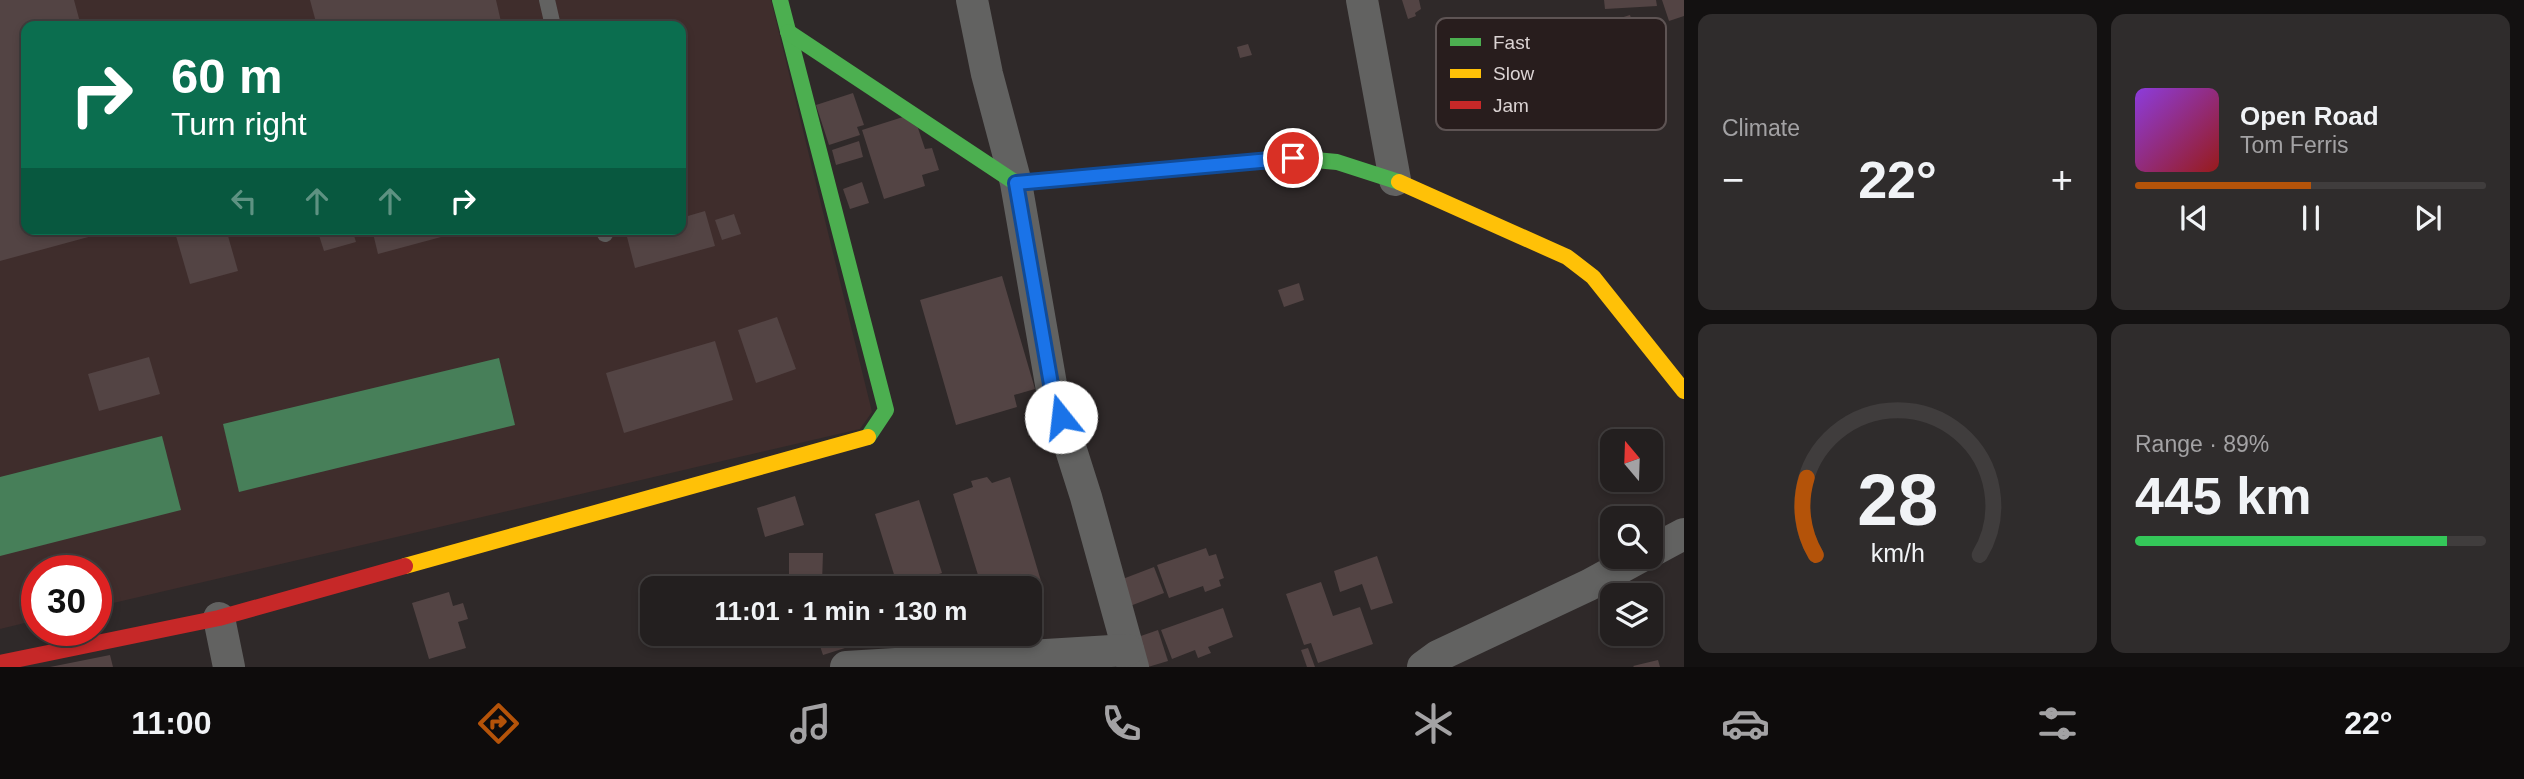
<!DOCTYPE html>
<meta charset="utf-8">
<style>
body{margin:0;font-family:Helvetica,sans-serif;background:#2f2c2c;color:#f1f3f6;height:100vh;display:flex;flex-direction:column;font-size:26px;white-space:nowrap}
*{box-sizing:border-box;margin:0}
p{font-size:23px;color:#a3a2a4}
.icon{flex:none;width:38px;height:38px;fill:none;stroke:currentColor;stroke-width:2;stroke-linecap:round;stroke-linejoin:round}
.map{position:relative;flex:1;overflow:hidden}
.side{display:flex;flex-direction:column;gap:14px;padding:14px;background:#131111;width:840px}
.side>*{flex:none}
.guide{position:absolute;left:21px;top:21px;width:665px;height:214px;border-radius:14px;box-shadow:0 4px 10px #0003,0 0 0 2px #403d3d;background:#0b6e4f;color:#fff;overflow:hidden}
.needle{width:46px;rotate:341deg}
.tools{position:absolute;left:1600px;top:429px;display:grid;gap:14px}
.tools a{display:grid;place-items:center;width:63px;height:63px;border-radius:14px;background:#231f1f;box-shadow:0 4px 10px #0003,0 0 0 2px #403d3d;font-size:35px}
.speed{position:absolute;left:21px;top:555px;display:flex;gap:14px;font-size:35px;font-weight:700;text-align:center}
.speed>*{display:grid;place-content:center;width:91px;height:91px;border-radius:50%;background:#231f1f;box-shadow:0 4px 10px #0003,0 0 0 2px #403d3d;line-height:1}
.speed .limit{border:10px solid #d22;background:#fff;color:#111}
.pin{position:absolute;display:grid;place-items:center;width:60px;height:60px;color:#fff;margin:-30px;border:4px solid #fff;border-radius:50%;box-shadow:0 2px 7px #0007}
.me{position:absolute;width:77px;margin:-38px;rotate:344deg;stroke-linejoin:round;filter:drop-shadow(0 0 5px #0008)}
.turn{display:flex;align-items:center;gap:24px;height:147px;padding:0 35px;font-size:32px}
.turn .icon{width:91px;height:91px;stroke-width:2.5}
.turn b{display:block;font-size:49px;line-height:60px}
.lanes{display:flex;align-items:center;height:66px;padding:0 35px;background:#0003;justify-content:center;gap:35px;direction:ltr}
.lanes .off{opacity:.35}
.big{font-size:52px;font-weight:700;line-height:1.1}
.side .tile{flex:1;display:flex;flex-direction:column;justify-content:center;gap:10px;min-width:0;padding:0 24px;border-radius:14px;background:#2f2c2c}
.side .dial{align-items:center;gap:0}
.dial svg{height:182px;overflow:visible;fill:none;stroke:#403d3d;stroke-width:7;stroke-linecap:round;text-anchor:middle}
.dial text{fill:#f1f3f6;stroke:none}
.song{display:flex;align-items:center;gap:21px}
.cover{width:84px;height:84px;border-radius:10px;background:linear-gradient(135deg,hsl(270 70% 55%),hsl(0 70% 35%))}
.played{height:7px;border-radius:4px;background:linear-gradient(90deg,#b45309 50%,#403d3d 50%)}
.keys{display:flex;justify-content:space-around;direction:ltr}
.heat{display:flex;justify-content:space-between;align-items:center;font-size:38px;direction:ltr}
.charge{height:10px;border-radius:5px;background:linear-gradient(90deg,#34c759 89%,#403d3d 0)}
.side .tiles{flex:1;display:grid;gap:14px;grid-template-columns:repeat(2,1fr)}
.trip{position:absolute;left:640px;top:576px;width:402px;height:70px;border-radius:14px;background:#231f1f;box-shadow:0 4px 10px #0003,0 0 0 2px #403d3d;font-weight:700;line-height:70px;text-align:center}
.tab-bar{display:flex;height:112px;justify-content:space-around;align-items:center;background:#0e0c0c;color:#a3a2a4}
.tab-bar .icon{width:49px;height:49px}
.tab-bar .active{color:#b45309}
.tab-bar b{font-size:32px;color:#f1f3f6}
main{display:flex;flex:1;min-height:0}
.map>svg:first-child{display:block}
.built{fill:#3f2d2c;fill-rule:evenodd}
.water{fill:#477f59}
.building{fill:#534444}
.lines{fill:none;stroke-linecap:round;stroke-linejoin:round}
.lane{stroke:#626261;stroke-width:16}
.street{stroke:#626261;stroke-width:32}
.fast{stroke:#4caf50;stroke-width:16}
.slow{stroke:#ffc107;stroke-width:16}
.jam{stroke:#c62828;stroke-width:16}
.route-casing{stroke:#114b97;stroke-width:18}
.route{stroke:#1a73e8;stroke-width:12}
.key{fill:#281d1d;stroke:#5e5454;stroke-width:2}
.key-label{font-size:19px;fill:#dbd3d3}
</style>
<main>
<div class="map">
<svg width="1684" height="667" viewBox="0 0 1684 667">
<rect width="100%" height="100%" fill="#2f2929"/>
<!-- built -->
<path class="built" d="M 0,0 L 771,0 L 872,412 L 860,429 L 96,607 L 96,570 L 37,570 L 37,620 L 0,629 ZM 26,26 L 681,26 L 681,229 L 26,229 Z"/>
<!-- water -->
<g class="water">
<path d="M 499,358 L 515,425 L 239,492 L 223,424 Z"/>
<path d="M 162,436 L 181,510 L 0,556 L 0,477 Z"/>
</g>
<!-- building -->
<g class="building">
<path d="M 0,0 L 74,0 L 81,26 L 26,26 L 26,229 L 114,230 L 0,261 Z"/>
<path d="M 310,0 L 496,0 L 502,26 L 317,26 Z"/>
<path d="M 1402,0 L 1419,0 L 1421,9 L 1415,13 L 1416,16 L 1408,19 Z"/>
<path d="M 1604,0 L 1656,0 L 1657,6 L 1605,9 Z"/>
<path d="M 1662,0 L 1684,0 L 1684,16 L 1669,21 Z"/>
<path d="M 1630,15 L 1633,24 L 1618,29 L 1614,20 Z"/>
<path d="M 1248,44 L 1252,55 L 1240,58 L 1237,47 Z"/>
<path d="M 853,93 L 864,125 L 857,127 L 860,135 L 829,145 L 816,105 Z"/>
<path d="M 903,117 L 918,128 L 925,149 L 932,148 L 939,170 L 922,175 L 925,186 L 884,199 L 862,130 Z"/>
<path d="M 859,141 L 863,157 L 836,165 L 832,150 Z"/>
<path d="M 862,182 L 869,203 L 850,209 L 843,189 Z"/>
<path d="M 705,211 L 715,246 L 635,268 L 626,233 L 640,229 L 681,229 L 681,218 Z"/>
<path d="M 734,214 L 741,234 L 722,240 L 715,220 Z"/>
<path d="M 174,229 L 226,229 L 238,271 L 190,284 Z"/>
<path d="M 317,229 L 352,229 L 356,242 L 324,251 Z"/>
<path d="M 372,229 L 467,229 L 467,230 L 378,254 Z"/>
<path d="M 1002,276 L 1035,389 L 1014,395 L 1017,407 L 956,425 L 920,300 Z"/>
<path d="M 1299,283 L 1304,300 L 1284,307 L 1278,290 Z"/>
<path d="M 777,317 L 796,369 L 756,383 L 738,330 Z"/>
<path d="M 715,341 L 733,400 L 624,433 L 606,373 Z"/>
<path d="M 149,357 L 160,394 L 99,411 L 88,374 Z"/>
<path d="M 987,477 L 992,483 L 1010,477 L 1044,591 L 1031,595 L 1031,588 L 982,588 L 953,494 L 973,487 L 971,481 Z"/>
<path d="M 795,496 L 804,525 L 765,537 L 757,508 Z"/>
<path d="M 919,500 L 942,573 L 898,587 L 875,514 Z"/>
<path d="M 1206,548 L 1209,556 L 1216,554 L 1224,578 L 1219,580 L 1221,586 L 1205,592 L 1203,586 L 1169,598 L 1157,565 Z"/>
<path d="M 789,553 L 823,553 L 822,583 L 811,583 L 811,588 L 777,588 L 777,581 L 789,581 Z"/>
<path d="M 1377,556 L 1393,603 L 1371,610 L 1362,584 L 1340,592 L 1334,571 Z"/>
<path d="M 1154,567 L 1164,593 L 1130,606 L 1120,580 Z"/>
<path d="M 1321,582 L 1333,616 L 1360,607 L 1373,644 L 1318,663 L 1311,643 L 1304,645 L 1286,594 Z"/>
<path d="M 449,592 L 453,606 L 463,603 L 468,619 L 458,622 L 466,648 L 429,659 L 412,603 Z"/>
<path d="M 1223,608 L 1233,637 L 1208,647 L 1211,653 L 1198,658 L 1195,650 L 1172,659 L 1161,630 Z"/>
<path d="M 1158,630 L 1168,661 L 1148,667 L 1138,637 Z"/>
<path d="M 816,634 L 840,634 L 845,648 L 823,655 Z"/>
<path d="M 1308,648 L 1315,667 L 1307,667 L 1301,650 Z"/>
<path d="M 110,655 L 113,667 L 50,667 Z"/>
<path d="M 1658,660 L 1660,667 L 1634,667 L 1633,666 Z"/>
</g>
<g class="lines">
<!-- lane -->
<g class="lane">
<path d="M 547,0 L 553,26"/>
<path d="M 603,229 L 605,234"/>
</g>
<!-- street -->
<g class="street">
<path d="M 972,0 L 987,74 L 1016,183 L 1052,390 L 1086,497 L 1133,667"/>
<path d="M 1362,0 L 1395,180"/>
<path d="M 1650,552 L 1684,534"/>
<path d="M 219,618 L 229,667"/>
<path d="M 846,667 L 1128,650"/>
<path d="M 1423,667 L 1438,656 L 1589,585 L 1642,556"/>
</g>
<!-- fast -->
<g class="fast">
<path d="M 780,0 L 886,410 L 868,437"/>
<path d="M 788,32 L 1016,183 L 1293,158 L 1337,162 L 1399,182"/>
</g>
<!-- slow -->
<g class="slow">
<path d="M 1399,182 L 1567,257 L 1593,277 L 1684,391"/>
<path d="M 405,566 L 868,437"/>
</g>
<!-- jam -->
<path class="jam" d="M 0,663 L 219,618 L 405,566"/>
</g>
<g class="lines">
<!-- route casing -->
<g class="route-casing">
<path id="route" d="M 1061,417 L 1052,390 L 1016,183 L 1293,158"/>
</g>
<!-- route -->
<use href="#route" class="route"/>
</g>
<!-- legend -->
<rect x="1436" y="18" width="230" height="112" rx="10" class="key"/>
<rect x="1450" y="38" width="31" height="8" fill="#4caf50"/>
<rect x="1450" y="69" width="31" height="9" fill="#ffc107"/>
<rect x="1450" y="101" width="31" height="8" fill="#c62828"/>
<g class="key-label">
<text x="1493" y="49">Fast</text>
<text x="1493" y="80">Slow</text>
<text x="1493" y="112">Jam</text>
</g>
</svg>
<div class="tools">
<a><svg class="needle" viewBox="-14 -14 28 28"><path d="M0-13l5 13h-10z" fill="#e53935"/><path d="M0 13l5-13h-10z" fill="#a3a2a4"/></svg></a>
<a><svg class="icon" aria-label="search" viewBox="0 0 24 24"><circle cx="10" cy="10" r="6"/><path d="M15 15l6 6"/></svg></a>
<a><svg class="icon" aria-label="layers" viewBox="0 0 24 24"><path d="M12 4l9 5-9 5-9-5zM3 14l9 5 9-5"/></svg></a>
</div>
<div class="speed"><div class="limit">30</div></div>
<div class="pin" style="left:1293px;top:158px;background:#d93025"><svg class="icon" aria-label="arrive" viewBox="0 0 24 24"><path d="M6 21V4h12l-3 4 3 4H6"/></svg></div>
<svg class="me" style="left:1061px;top:417px" viewBox="-20 -20 40 40"><circle r="19" fill="#fff"/><path d="M0-13L10 11 0 6-10 11z" fill="#1a73e8"/></svg>
<div class="trip">11:01 · 1 min · 130 m</div>
<div class="guide">
<div class="turn"><svg class="icon" aria-label="right" viewBox="0 0 24 24"><path d="M7 20v-9h11M14 6l5 5-5 5"/></svg><div><b>60 m</b>Turn right</div></div>
<div class="lanes"><svg class="icon off" aria-label="left" viewBox="0 0 24 24"><path d="M17 20v-9H6M10 6l-5 5 5 5"/></svg><svg class="icon off" aria-label="ahead" viewBox="0 0 24 24"><path d="M12 20V5M6 11l6-6 6 6"/></svg><svg class="icon off" aria-label="ahead" viewBox="0 0 24 24"><path d="M12 20V5M6 11l6-6 6 6"/></svg><svg class="icon" aria-label="right" viewBox="0 0 24 24"><path d="M7 20v-9h11M14 6l5 5-5 5"/></svg></div>
</div>
</div>
<section class="side">
<div class="tiles">
<div class="tile"><p>Climate</p>
<div class="heat"><a>−</a><b class="big">22°</b><a>+</a></div>
</div>
<div class="tile">
<div class="song"><i class="cover"></i><div><b>Open Road</b><p>Tom Ferris</p></div></div>
<div class="played"></div>
<div class="keys"><svg class="icon" aria-label="previous" viewBox="0 0 24 24"><path d="M18 5L8 12l10 7zM5 5v14"/></svg><svg class="icon" aria-label="pause" viewBox="0 0 24 24"><path d="M8 5v14M16 5v14"/></svg><svg class="icon" aria-label="next" viewBox="0 0 24 24"><path d="M6 5l10 7-10 7zM19 5v14"/></svg></div>
</div>
<div class="tile dial"><svg viewBox="0 0 100 80">
<path d="M14 69A42 42 0 1 1 86 69"/>
<path d="M14 69A42 42 0 0 1 10 35" stroke="#b45309"/>
<text x="50" y="56" font-size="32" font-weight="700">28</text>
<text x="50" y="72" font-size="11">km/h</text>
</svg></div>
<div class="tile"><p>Range · 89%</p><b class="big">445 km</b><div class="charge"></div></div>
</div>
</section>
</main>
<nav class="tab-bar">
<b>11:00</b>
<svg class="icon active" aria-label="directions" viewBox="0 0 24 24"><path d="M12 3l9 9-9 9-9-9zM9 14v-3h6M13 9l2 2-2 2"/></svg>
<svg class="icon" aria-label="music" viewBox="0 0 24 24"><path d="M9 18V5l10-2v13"/><circle cx="6" cy="18" r="3"/><circle cx="16" cy="16" r="3"/></svg>
<svg class="icon" aria-label="phone" viewBox="0 0 24 24"><path d="M5 4h4l2 5-3 2q2 4 5 5l2-3 5 2v4C11 20 4 13 5 4z"/></svg>
<svg class="icon" aria-label="climate" viewBox="0 0 24 24"><path d="M12 3v18M4 7l16 10M4 17L20 7"/></svg>
<svg class="icon" aria-label="car" viewBox="0 0 24 24"><path d="M5 17H2v-5l4-1 3-4h7l3 4 3 1v5h-3M9 17h6M6 11h13"/><circle cx="7" cy="17" r="2"/><circle cx="17" cy="17" r="2"/></svg>
<svg class="icon" aria-label="filters" viewBox="0 0 24 24"><path d="M4 7h16M4 17h16"/><circle cx="9" cy="7" r="2"/><circle cx="15" cy="17" r="2"/></svg>
<b>22°</b>
</nav>
